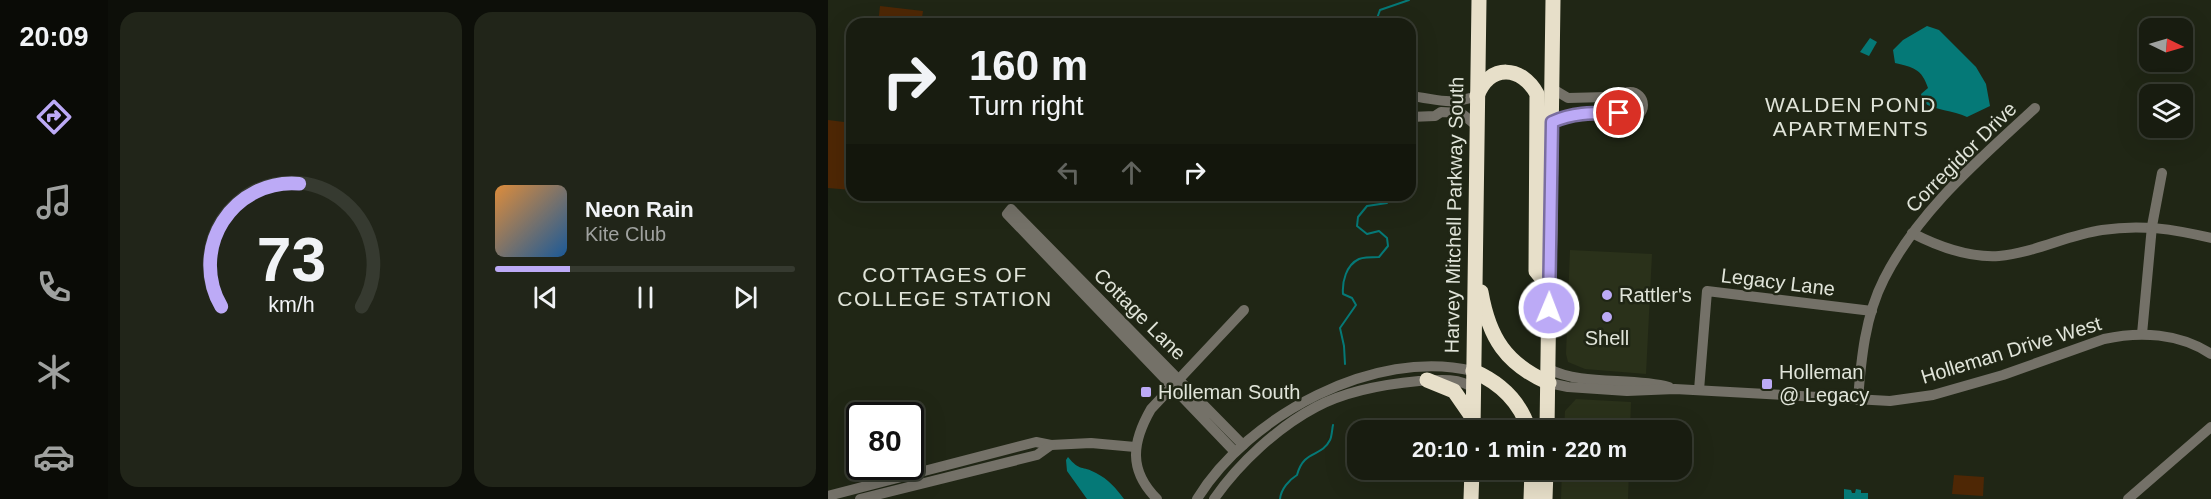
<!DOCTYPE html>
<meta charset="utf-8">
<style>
body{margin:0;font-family:Helvetica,sans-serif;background:#212519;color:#f1f3f6;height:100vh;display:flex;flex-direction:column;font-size:22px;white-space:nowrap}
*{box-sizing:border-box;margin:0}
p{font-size:20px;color:#9fa19f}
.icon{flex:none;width:33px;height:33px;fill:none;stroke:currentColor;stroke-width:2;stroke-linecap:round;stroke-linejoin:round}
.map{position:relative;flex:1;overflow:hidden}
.panel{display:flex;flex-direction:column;gap:12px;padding:12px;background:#0d0f09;width:720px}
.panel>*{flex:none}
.banner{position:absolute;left:18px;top:18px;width:570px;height:183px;border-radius:18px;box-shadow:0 6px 24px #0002,0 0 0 2px #363a30;background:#181c10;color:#f1f3f6;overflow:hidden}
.needle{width:39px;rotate:95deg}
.controls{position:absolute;left:1311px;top:18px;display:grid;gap:12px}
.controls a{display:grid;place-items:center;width:54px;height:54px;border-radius:12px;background:#181c10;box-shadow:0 6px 24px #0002,0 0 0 2px #363a30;font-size:30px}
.speed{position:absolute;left:18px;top:402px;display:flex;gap:12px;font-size:30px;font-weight:700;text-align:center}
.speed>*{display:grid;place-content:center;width:78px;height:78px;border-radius:50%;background:#181c10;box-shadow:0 6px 24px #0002,0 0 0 2px #363a30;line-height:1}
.speed .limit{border:3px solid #111;border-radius:9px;background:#fff;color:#111}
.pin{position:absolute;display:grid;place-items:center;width:51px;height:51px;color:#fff;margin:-26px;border:3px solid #fff;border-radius:50%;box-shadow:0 2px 6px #0007}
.me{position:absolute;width:66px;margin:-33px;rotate:1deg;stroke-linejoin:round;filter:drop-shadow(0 0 4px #0008)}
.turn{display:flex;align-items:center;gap:21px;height:126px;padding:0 24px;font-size:27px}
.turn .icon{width:78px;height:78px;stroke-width:2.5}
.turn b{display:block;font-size:42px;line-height:51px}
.lanes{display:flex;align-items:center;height:57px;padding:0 24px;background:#0003;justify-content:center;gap:30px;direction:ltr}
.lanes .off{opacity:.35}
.panel .tile{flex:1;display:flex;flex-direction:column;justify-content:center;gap:9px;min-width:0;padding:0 21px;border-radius:18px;background:#212519}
.panel .dial{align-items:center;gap:0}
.dial svg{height:156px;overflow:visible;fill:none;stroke:#363a30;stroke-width:7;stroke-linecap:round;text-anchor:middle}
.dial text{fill:#f1f3f6;stroke:none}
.song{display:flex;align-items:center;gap:18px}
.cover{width:72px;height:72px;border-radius:9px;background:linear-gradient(135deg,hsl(30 70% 55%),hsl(210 70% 35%))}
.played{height:6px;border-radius:3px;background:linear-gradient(90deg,#bcaaf6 25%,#363a30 25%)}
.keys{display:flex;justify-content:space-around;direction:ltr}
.panel .tiles{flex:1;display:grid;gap:12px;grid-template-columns:repeat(2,1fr)}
.trip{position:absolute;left:519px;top:420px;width:345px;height:60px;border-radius:18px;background:#181c10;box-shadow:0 6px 24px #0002,0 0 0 2px #363a30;font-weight:800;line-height:60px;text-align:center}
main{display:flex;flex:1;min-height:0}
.menu{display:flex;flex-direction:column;width:108px;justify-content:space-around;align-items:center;background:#0a0b06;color:#9fa19f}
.menu .icon{width:42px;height:42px}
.menu .selected{color:#bcaaf6}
.menu b{font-size:27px;color:#f1f3f6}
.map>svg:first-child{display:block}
.built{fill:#2a311a}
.green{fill:#4e2705}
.water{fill:#057977}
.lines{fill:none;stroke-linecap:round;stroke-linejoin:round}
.stream{stroke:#057977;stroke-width:2}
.minor{stroke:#747168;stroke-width:10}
.highway{stroke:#e7dfc9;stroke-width:15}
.route-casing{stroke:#7a6ea0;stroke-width:15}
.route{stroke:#bcaaf6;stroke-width:10}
.poi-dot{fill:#bcaaf6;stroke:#202615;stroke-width:2}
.labels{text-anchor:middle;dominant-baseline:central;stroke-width:5;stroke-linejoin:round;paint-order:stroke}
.street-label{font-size:20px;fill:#e0e4d9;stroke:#202615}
.poi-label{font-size:20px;fill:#e0e4d9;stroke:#202615;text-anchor:start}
.neighbourhood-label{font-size:21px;letter-spacing:1.5px;fill:#e0e4d9;stroke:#202615}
</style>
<main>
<nav class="menu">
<b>20:09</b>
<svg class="icon selected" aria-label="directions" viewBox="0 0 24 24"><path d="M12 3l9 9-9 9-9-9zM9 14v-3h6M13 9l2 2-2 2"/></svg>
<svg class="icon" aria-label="music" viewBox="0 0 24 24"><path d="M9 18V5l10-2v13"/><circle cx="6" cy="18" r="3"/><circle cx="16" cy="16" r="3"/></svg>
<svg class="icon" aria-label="phone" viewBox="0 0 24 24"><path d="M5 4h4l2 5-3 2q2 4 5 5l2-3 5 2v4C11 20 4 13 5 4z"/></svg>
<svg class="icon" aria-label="climate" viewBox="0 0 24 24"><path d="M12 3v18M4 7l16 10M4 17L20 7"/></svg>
<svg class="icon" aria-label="car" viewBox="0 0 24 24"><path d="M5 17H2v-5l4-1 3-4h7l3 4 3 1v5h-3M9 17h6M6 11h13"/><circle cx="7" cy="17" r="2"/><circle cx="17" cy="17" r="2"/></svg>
</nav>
<section class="panel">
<div class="tiles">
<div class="tile dial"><svg viewBox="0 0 100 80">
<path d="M14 69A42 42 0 1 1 86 69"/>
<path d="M14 69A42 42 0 0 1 54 6" stroke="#bcaaf6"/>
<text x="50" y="56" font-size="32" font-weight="700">73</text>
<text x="50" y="72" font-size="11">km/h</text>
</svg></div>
<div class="tile">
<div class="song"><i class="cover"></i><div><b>Neon Rain</b><p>Kite Club</p></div></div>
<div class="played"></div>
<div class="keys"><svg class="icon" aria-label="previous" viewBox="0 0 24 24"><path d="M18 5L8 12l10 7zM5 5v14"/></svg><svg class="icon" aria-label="pause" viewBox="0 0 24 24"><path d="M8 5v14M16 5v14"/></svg><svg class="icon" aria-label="next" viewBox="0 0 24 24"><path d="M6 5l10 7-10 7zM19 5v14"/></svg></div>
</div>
</div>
</section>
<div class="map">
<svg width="1383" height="499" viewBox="0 0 1383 499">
<rect width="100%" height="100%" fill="#202615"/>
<!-- built -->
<g class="built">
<path d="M 742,250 L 824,254 L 818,374 L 757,369 L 740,362 L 738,354 Z"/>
<path d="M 748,399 L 803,402 L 802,430 L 736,430 L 737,411 Z"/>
<path d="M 734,470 L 801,470 L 800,499 L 733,499 Z"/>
</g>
<!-- green -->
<g class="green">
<path d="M 52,6 L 95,11 L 93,24 L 50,24 Z"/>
<path d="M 0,120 L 24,123 L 24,190 L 0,188 Z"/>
<path d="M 1126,475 L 1156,477 L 1155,496 L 1124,494 Z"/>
</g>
<!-- water -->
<g class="water">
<path d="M 1099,26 L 1111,30 L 1148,67 L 1158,84 L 1162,106 L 1139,117 C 1125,110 1107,111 1095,102 L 1093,94 L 1100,88 C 1094,69 1085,67 1067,63 L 1065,50 L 1075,40 Z"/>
<path d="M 1042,38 L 1049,42 L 1041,56 L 1032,52 Z"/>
<path d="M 240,457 C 252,472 254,465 268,473 C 280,479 288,488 296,499 L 259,499 L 239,471 L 238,460 Z"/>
<path d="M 1016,489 L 1023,490 L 1024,493 L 1027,493 L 1028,489 L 1033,490 L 1033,493 L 1040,493 L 1040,499 L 1016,499 Z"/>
</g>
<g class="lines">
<!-- stream -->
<g class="stream">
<path d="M 547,24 L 552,10 L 581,0"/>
<path d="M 517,364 L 516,346 L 512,328 L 528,305 L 524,298 L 515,294 C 514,282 518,265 531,259 C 536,257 545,257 551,257 L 560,246 L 559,238 L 551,231 L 539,234 L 529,226 L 530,217 L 539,206 L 559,203 L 562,195"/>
<path d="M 452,499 C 453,489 461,480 469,475 C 476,449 493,458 502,440 C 504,436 504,429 505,425"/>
</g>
<!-- minor -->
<g class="minor">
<path d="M 725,89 L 740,98 L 779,97 L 790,99"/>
<circle cx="802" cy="105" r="13"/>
<path d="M 582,96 C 611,99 619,106 649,96"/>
<path d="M 582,117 L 607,116 L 613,112 L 633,113 L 649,126"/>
<path d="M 724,122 C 746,112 767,113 791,113"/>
<path d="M 1084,233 C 1111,247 1140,258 1171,256 C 1206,253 1239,235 1274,230 C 1313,224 1345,229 1383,238"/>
<path d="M 1314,334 L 1324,226 L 1334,173"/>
<path d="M 721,369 C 753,386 804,377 841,387"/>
<path d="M 721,383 L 740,387 L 799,391 L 847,389 L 1062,401 L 1105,395 L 1175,375 L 1276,339 C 1312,331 1351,333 1383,354"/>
<path d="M 871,390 L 879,291 L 1044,311"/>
<path d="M 1030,400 C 1033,360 1037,316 1056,279 C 1091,210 1151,160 1207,108"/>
<path d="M 407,452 L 179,214 L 183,209 L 415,445"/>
<path d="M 0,496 L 208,442 L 223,445 L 263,443 L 307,447"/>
<path d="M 32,499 L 209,455 L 223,445"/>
<path d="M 329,499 C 300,470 304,442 323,409 L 416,310"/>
<path d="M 369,499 C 420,416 547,347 645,371"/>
<path d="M 386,499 C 411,463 450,427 488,407 C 518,391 558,384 591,381 C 608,380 631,377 645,388"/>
<path d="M 1300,499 L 1383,427"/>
</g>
<!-- highway -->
<g class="highway">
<path d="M 649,96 C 662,63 694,66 709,94 L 708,271 L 721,287"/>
<path d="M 653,292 C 661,338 678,364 721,383"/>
<path d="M 645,371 C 673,383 692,401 701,430"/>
<path d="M 599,380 L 626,391 L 644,417"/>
<path d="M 645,430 L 651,0"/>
<path d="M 719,430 L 725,0"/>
<path d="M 643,499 L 644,470"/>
<path d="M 703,499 L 704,470"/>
<path d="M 717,499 L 718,470"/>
</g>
</g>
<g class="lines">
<!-- route casing -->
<g class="route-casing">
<path id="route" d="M 721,308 L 724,122 C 746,112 767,113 791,113"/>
</g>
<!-- route -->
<use href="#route" class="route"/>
</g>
<!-- markers -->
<g class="poi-dot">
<circle cx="779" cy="295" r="6"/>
<circle cx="779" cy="317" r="6"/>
<rect x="933" y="378" width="12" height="12" rx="3"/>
<rect x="312" y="386" width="12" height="12" rx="3"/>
</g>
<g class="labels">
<!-- street labels -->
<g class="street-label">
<text transform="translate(1133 157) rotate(-45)">Corregidor Drive</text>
<text transform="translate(626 215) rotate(-89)">Harvey Mitchell Parkway South</text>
<text transform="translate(950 282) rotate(7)">Legacy Lane</text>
<text transform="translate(312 314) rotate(45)">Cottage Lane</text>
<text transform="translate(1183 350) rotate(-17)">Holleman Drive West</text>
</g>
<!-- poi labels -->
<g class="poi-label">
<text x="791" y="295">Rattler's</text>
<text x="779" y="338" text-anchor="middle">Shell</text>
<text x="951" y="372">Holleman<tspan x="951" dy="23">@ Legacy</tspan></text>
<text x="330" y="392">Holleman South</text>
</g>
<!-- neighbourhood labels -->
<g class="neighbourhood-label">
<text x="1023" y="104">WALDEN POND<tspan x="1023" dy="24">APARTMENTS</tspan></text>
<text x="117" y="274">COTTAGES OF<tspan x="117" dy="24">COLLEGE STATION</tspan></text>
</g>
</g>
</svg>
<div class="controls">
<a><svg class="needle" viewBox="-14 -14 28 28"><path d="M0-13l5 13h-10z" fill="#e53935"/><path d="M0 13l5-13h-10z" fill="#9fa19f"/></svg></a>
<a><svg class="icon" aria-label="layers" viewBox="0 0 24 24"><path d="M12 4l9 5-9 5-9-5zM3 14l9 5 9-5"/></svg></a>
</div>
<div class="speed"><div class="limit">80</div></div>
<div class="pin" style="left:791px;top:113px;background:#d93025"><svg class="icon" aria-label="arrive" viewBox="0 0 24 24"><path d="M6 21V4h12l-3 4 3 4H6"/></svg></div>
<svg class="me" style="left:721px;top:308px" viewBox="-20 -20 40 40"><circle r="17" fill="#bcaaf6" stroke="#fff" stroke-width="3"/><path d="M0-11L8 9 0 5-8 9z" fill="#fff"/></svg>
<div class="trip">20:10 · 1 min · 220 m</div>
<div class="banner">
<div class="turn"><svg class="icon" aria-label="right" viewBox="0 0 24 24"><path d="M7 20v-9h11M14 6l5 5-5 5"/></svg><div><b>160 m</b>Turn right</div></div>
<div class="lanes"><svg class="icon off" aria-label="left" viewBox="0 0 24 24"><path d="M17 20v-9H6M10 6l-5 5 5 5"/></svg><svg class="icon off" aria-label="ahead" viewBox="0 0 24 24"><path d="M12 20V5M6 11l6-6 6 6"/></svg><svg class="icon" aria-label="right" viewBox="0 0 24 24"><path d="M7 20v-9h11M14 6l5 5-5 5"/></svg></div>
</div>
</div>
</main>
